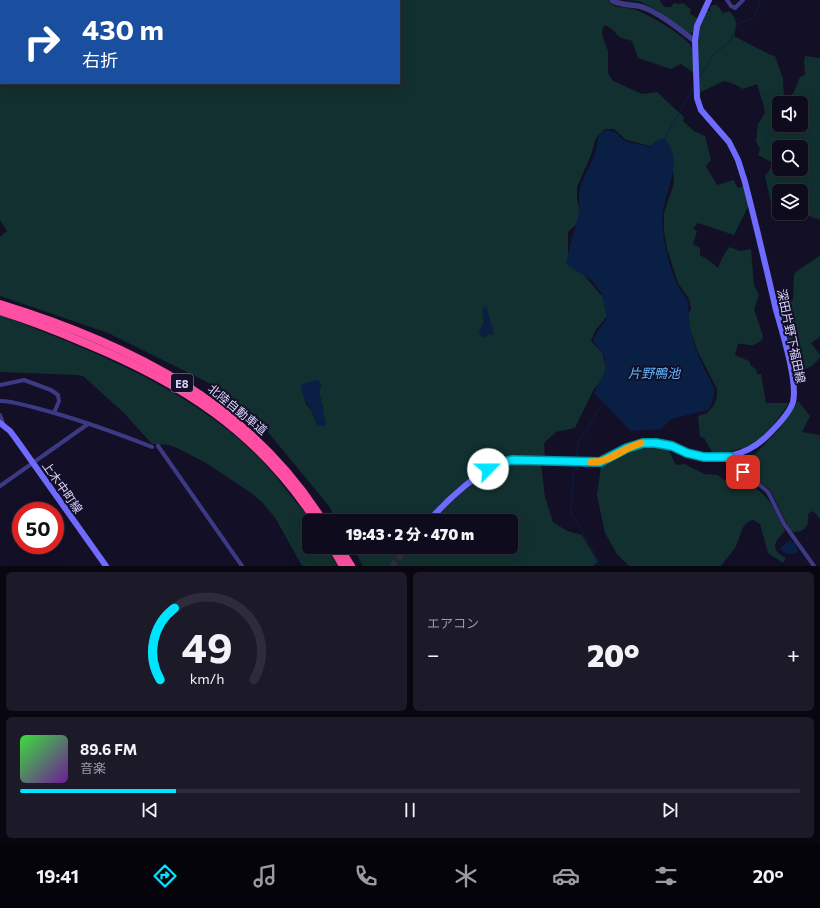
<!DOCTYPE html>
<html lang="ja">
<meta charset="utf-8">
<style>
body{margin:0;font-family:Commissioner,"Noto Sans JP",sans-serif;background:#1c1929;color:#f1f3f6;height:100vh;display:flex;flex-direction:column;font-size:15px;white-space:nowrap}
*{box-sizing:border-box;margin:0}
p{font-size:13px;color:#9b9ba3}
.icon{flex:none;width:22px;height:22px;fill:none;stroke:currentColor;stroke-width:2;stroke-linecap:round;stroke-linejoin:round}
.map{position:relative;height:566px;overflow:hidden}
.side{display:flex;flex-direction:column;gap:6px;padding:6px;background:#08060f;flex:1}
.side>*{flex:none}
.guide{position:absolute;left:0px;top:0px;width:400px;height:84px;box-shadow:0 4px 16px #0002,0 0 0 1px #2e2b3b;background:#1a4fa0;color:#fff;overflow:hidden}
.fabs{position:absolute;left:772px;top:96px;display:grid;gap:8px}
.fabs a{display:grid;place-items:center;width:36px;height:36px;border-radius:6px;background:#0e0b1c;box-shadow:0 4px 16px #0002,0 0 0 1px #2e2b3b;font-size:20px}
.speed{position:absolute;left:12px;top:502px;display:flex;gap:8px;font-size:20px;font-weight:700;text-align:center}
.speed>*{display:grid;place-content:center;width:52px;height:52px;border-radius:50%;background:#0e0b1c;box-shadow:0 4px 16px #0002,0 0 0 1px #2e2b3b;line-height:1}
.speed .limit{border:6px solid #d22;background:#fff;color:#111}
.pin{position:absolute;display:grid;place-items:center;width:34px;height:34px;color:#fff;margin:-17px;border-radius:8px;box-shadow:0 2px 6px #0006}
.me{position:absolute;width:44px;margin:-22px;rotate:67deg;stroke-linejoin:round;filter:drop-shadow(0 0 3px #0008)}
.turn{display:flex;align-items:center;gap:14px;height:84px;padding:0 16px;font-size:18px}
.turn .icon{width:52px;height:52px;stroke-width:2.5}
.turn b{display:block;font-size:28px;line-height:34px}
.big{font-size:30px;font-weight:800;line-height:1.1}
.side .widget{flex:1;display:flex;flex-direction:column;justify-content:center;gap:6px;min-width:0;padding:0 14px;border-radius:6px;background:#1c1929}
.side .dial{align-items:center;gap:0}
.dial svg{height:104px;overflow:visible;fill:none;stroke:#2e2b3b;stroke-width:7;stroke-linecap:round;text-anchor:middle}
.dial text{fill:#f1f3f6;stroke:none}
.song{display:flex;align-items:center;gap:12px}
.cover{width:48px;height:48px;border-radius:6px;background:linear-gradient(135deg,hsl(120 70% 55%),hsl(280 70% 35%))}
.played{height:4px;border-radius:2px;background:linear-gradient(90deg,#00e5ff 20%,#2e2b3b 20%)}
.keys{display:flex;justify-content:space-around;direction:ltr}
.heat{display:flex;justify-content:space-between;align-items:center;font-size:22px;direction:ltr}
.side .tiles{flex:1;display:grid;gap:6px;grid-template-columns:1fr 1fr}
.widget:last-child{grid-column:span 2}
.trip{position:absolute;left:302px;top:514px;width:216px;height:40px;border-radius:6px;background:#0e0b1c;box-shadow:0 4px 16px #0002,0 0 0 1px #2e2b3b;font-weight:800;line-height:40px;text-align:center}
.tabs{display:flex;height:64px;justify-content:space-around;align-items:center;background:#06040b;color:#9b9ba3}
.tabs .icon{width:28px;height:28px}
.tabs .active{color:#00e5ff}
.tabs b{font-size:18px;color:#f1f3f6}
.map>svg:first-child{display:block}
.green{fill:#12302f;fill-rule:evenodd}
.water{fill:#0a1f44}
.lines{fill:none;stroke-linecap:round;stroke-linejoin:round}
.stream{stroke:#0a1f44;stroke-width:1}
.secondary-tunnel{stroke:#312d47;stroke-width:6;stroke-dasharray:6 3;stroke-linecap:butt}
.minor{stroke:#3d3a85;stroke-width:4}
.tertiary{stroke:#3d3a85;stroke-width:5.5}
.secondary{stroke:#6f6bff;stroke-width:6}
.motorway{stroke:#ff4fa3;stroke-width:8}
.route-casing{stroke:#0095a6;stroke-width:10}
.route{stroke:#00e5ff;stroke-width:7}
.slow{stroke:#f59e0b;stroke-width:7}
.labels{text-anchor:middle;dominant-baseline:central;stroke-width:4;stroke-linejoin:round;paint-order:stroke}
.shield{fill:#130f26;stroke:#9e99be;stroke-width:1}
.shield-label{font-size:11px;font-weight:bold;fill:#d9d4ff}
.street-label{font-size:12px;fill:#d9d4ff;stroke:#130f26}
.water-label{font-size:13px;font-style:italic;fill:#62b6ff;stroke:#130f26}
</style>
<div class="map">
<svg width="820" height="566" viewBox="0 0 820 566">
<rect width="100%" height="100%" fill="#130f26"/>
<!-- green -->
<g class="green">
<path d="M 0,0 L 608,0 C 616,10 622,6 633,9 C 645,12 688,37 692,48 C 695,54 693,66 694,73 L 681,64 L 671,69 L 638,58 L 632,41 L 619,37 L 613,30 L 606,25 L 603,27 L 602,35 L 608,51 L 608,73 L 613,81 L 642,94 L 657,92 L 684,117 L 683,121 L 694,131 L 705,136 L 711,160 L 706,166 L 717,185 L 733,180 L 738,188 L 743,186 L 749,205 L 734,235 L 698,223 L 693,228 L 697,231 L 693,244 L 700,248 L 700,255 L 707,259 L 718,268 L 722,258 L 729,247 L 740,251 L 751,249 L 754,285 L 759,295 L 754,309 L 763,336 L 762,340 C 748,350 749,342 738,344 L 735,355 L 749,361 L 751,366 L 756,369 L 757,374 L 761,374 L 766,403 L 789,403 C 779,417 768,435 753,443 C 742,450 727,452 714,455 L 704,438 L 700,437 L 698,416 L 707,413 L 714,405 L 717,397 L 717,389 L 698,352 L 686,318 L 691,309 L 689,299 L 678,283 L 667,249 L 664,232 L 664,213 L 674,183 L 672,157 L 654,147 L 626,140 L 614,129 L 605,129 L 596,138 L 591,155 L 577,187 L 577,200 L 581,214 L 580,221 L 568,232 L 568,257 L 602,296 L 607,304 L 607,316 L 595,331 L 591,341 L 603,354 L 607,375 L 594,389 L 575,428 L 556,432 L 544,443 L 545,458 L 541,463 L 545,497 L 553,522 L 567,531 L 582,535 L 598,562 L 593,566 L 363,566 L 352,547 L 511,547 L 511,521 L 337,521 L 329,506 L 267,431 L 213,385 L 108,333 L 0,296 L 0,237 L 7,231 L 0,220 ZM 1,1 L 399,1 L 399,83 L 1,83 ZM 486,306 L 493,335 L 489,333 L 484,337 L 479,332 L 484,323 ZM 318,380 L 321,384 L 319,393 L 323,408 L 318,426 L 311,410 L 306,404 L 304,397 L 307,383 Z"/>
<path d="M 625,0 L 660,0 L 661,3 L 665,7 L 671,7 L 674,3 L 679,4 L 683,3 L 691,9 L 690,14 L 697,18 L 693,32 L 688,34 L 658,11 L 639,1 Z"/>
<path d="M 712,5 L 717,5 L 723,13 L 729,11 C 738,19 737,26 734,36 L 771,55 L 775,56 L 783,79 L 784,97 L 793,94 L 800,77 L 805,75 L 804,62 L 805,56 L 820,58 L 820,220 L 816,218 L 813,218 L 801,210 L 801,191 L 779,191 L 779,202 L 771,204 L 765,176 C 768,172 773,167 771,162 L 758,155 L 760,149 L 756,141 L 758,124 L 765,113 L 764,107 L 757,84 L 743,89 L 734,84 L 724,81 L 699,93 C 699,66 693,36 705,11 L 710,11 L 710,7 ZM 779,103 L 801,103 L 801,125 L 779,125 ZM 779,147 L 801,147 L 801,169 L 779,169 Z"/>
<path d="M 820,255 L 820,337 L 811,343 L 820,355 L 820,358 L 812,366 L 806,369 L 789,354 L 779,313 L 786,310 L 785,302 L 793,300 L 794,274 C 802,266 812,262 820,255 Z"/>
<path d="M 0,315 C 102,354 221,400 287,491 C 293,499 305,511 309,520 C 311,526 309,540 309,547 L 326,547 L 338,566 L 302,566 L 276,519 L 263,503 L 251,493 L 206,463 L 179,449 L 169,445 L 152,444 L 123,412 L 83,376 L 77,375 L 0,372 Z"/>
<path d="M 798,401 L 810,416 L 802,432 L 820,435 L 820,519 L 813,511 L 808,514 C 810,527 804,533 791,532 L 770,490 L 734,463 L 756,453 L 780,428 Z"/>
<path d="M 646,447 L 657,447 L 668,449 L 676,465 L 685,464 L 704,474 L 718,475 C 731,488 742,480 755,488 C 770,496 777,516 785,531 C 774,542 769,549 786,558 L 783,563 L 768,553 L 760,524 L 753,520 C 740,523 741,538 735,548 C 731,554 725,560 721,566 L 629,566 L 617,554 L 605,533 L 597,495 L 601,466 L 628,451 Z"/>
</g>
<!-- water -->
<g class="water">
<path d="M 606,130 C 618,131 617,136 626,141 C 632,144 642,144 649,147 L 658,140 L 665,138 C 684,164 666,186 663,213 C 660,236 670,270 680,290 C 682,293 686,296 687,300 C 690,308 688,319 690,327 C 694,349 704,369 715,389 L 712,403 L 708,410 L 671,419 L 661,429 L 631,431 L 594,393 L 605,371 L 605,357 L 593,341 L 597,332 L 606,320 L 606,314 L 602,294 L 591,280 L 566,264 C 569,247 575,230 579,213 C 580,205 578,197 580,189 C 585,171 598,156 598,137 Z"/>
<path d="M 486,306 L 494,335 L 489,333 L 484,337 L 481,336 L 479,332 L 484,323 L 482,309 Z"/>
<path d="M 318,380 L 321,384 L 319,393 L 326,424 L 325,426 L 318,426 C 315,421 314,416 312,411 C 308,404 299,393 302,384 Z"/>
<path d="M 790,540 L 796,545 L 798,551 L 796,554 L 785,553 L 779,549 Z"/>
</g>
<g class="lines">
<!-- stream -->
<g class="stream">
<path d="M 699,78 L 714,54 L 730,42 L 737,24 C 753,17 757,20 759,0"/>
<path d="M 665,138 L 694,87"/>
<path d="M 575,460 L 579,440 L 589,427 L 596,413 L 605,403"/>
<path d="M 574,466 L 571,513 L 599,561 L 599,564 L 597,566"/>
</g>
<!-- secondary-tunnel -->
<path class="secondary-tunnel" d="M 392,566 L 407,547"/>
<!-- minor -->
<g class="minor">
<path d="M 727,0 L 731,6 L 735,8 L 743,0"/>
<path d="M 0,385 L 24,380 L 51,390 L 58,395 L 59,401 L 54,413"/>
<path d="M 0,401 C 12,401 24,405 36,408 C 75,418 114,432 152,447"/>
<path d="M 0,415 L 4,426"/>
<path d="M 158,446 L 242,566"/>
<path d="M 730,457 L 732,462 L 768,492 L 784,524 L 814,566"/>
<path d="M 0,486 L 88,424"/>
</g>
<!-- tertiary -->
<path class="tertiary" d="M 612,0 C 621,7 635,3 645,8 C 663,15 680,30 695,41"/>
<!-- secondary -->
<g class="secondary">
<path d="M 0,423 L 10,431 L 16,439 L 106,566"/>
<path d="M 429,521 C 445,502 483,466 507,461 C 522,458 540,461 555,461 C 567,462 590,465 600,462 C 616,458 628,444 645,443 C 661,442 673,448 688,453 C 718,463 748,456 770,433 C 778,425 790,412 793,402 C 798,382 782,331 776,310 C 766,267 756,225 745,182 L 738,160 L 729,142 L 701,110 L 697,98 L 695,41 L 697,26 L 709,0"/>
</g>
<!-- motorway -->
<g class="motorway">
<path d="M 0,304 C 130,344 249,403 323,521"/>
<path d="M 0,311 C 29,320 57,331 85,343 C 182,383 257,431 316,521"/>
<path d="M 332,547 L 343,566"/>
<path d="M 339,547 L 351,566"/>
</g>
</g>
<g class="lines">
<!-- route casing -->
<g class="route-casing">
<path id="route" d="M 488,469 L 498,464 L 512,460 L 600,462 L 627,448 L 643,443 L 656,443 L 672,446 L 687,453 L 704,457 L 730,457 L 732,462 L 743,472"/>
</g>
<!-- route -->
<use href="#route" class="route"/>
<!-- slow -->
<path class="slow" d="M 591,462 C 609,463 623,448 641,443"/>
</g>
<g class="labels">
<!-- shield labels -->
<rect class="shield" x="171" y="374" width="22" height="18" rx="3"/>
<g class="shield-label">
<text x="182" y="383">E8</text>
</g>
<!-- street labels -->
<g class="street-label">
<text transform="translate(792 336) rotate(78)">深田片野下福田線</text>
<text transform="translate(238 409) rotate(39)">北陸自動車道</text>
<text transform="translate(63 487) rotate(55)">上木中町線</text>
</g>
<!-- water labels -->
<g class="water-label">
<text x="654" y="373">片野鴨池</text>
</g>
</g>
</svg>
<div class="fabs">
<a><svg class="icon" aria-label="sound" viewBox="0 0 24 24"><path d="M4 9h4l5-4v14l-5-4H4zM17 9q2 3 0 6"/></svg></a>
<a><svg class="icon" aria-label="search" viewBox="0 0 24 24"><circle cx="10" cy="10" r="6"/><path d="M15 15l6 6"/></svg></a>
<a><svg class="icon" aria-label="layers" viewBox="0 0 24 24"><path d="M12 4l9 5-9 5-9-5zM3 14l9 5 9-5"/></svg></a>
</div>
<div class="speed"><div class="limit">50</div></div>
<div class="pin" style="left:743px;top:472px;background:#d93025"><svg class="icon" aria-label="arrive" viewBox="0 0 24 24"><path d="M6 21V4h12l-3 4 3 4H6"/></svg></div>
<svg class="me" style="left:488px;top:469px" viewBox="-20 -20 40 40"><circle r="19" fill="#fff"/><path d="M0-13L10 11 0 6-10 11z" fill="#00e5ff"/></svg>
<div class="trip">19:43 · 2 分 · 470 m</div>
<div class="guide">
<div class="turn"><svg class="icon" aria-label="right" viewBox="0 0 24 24"><path d="M7 20v-9h11M14 6l5 5-5 5"/></svg><div><b>430 m</b>右折</div></div>
</div>
</div>
<section class="side">
<div class="tiles">
<div class="widget dial"><svg viewBox="0 0 100 80">
<path d="M14 69A42 42 0 1 1 86 69"/>
<path d="M14 69A42 42 0 0 1 25 14" stroke="#00e5ff"/>
<text x="50" y="56" font-size="32" font-weight="700">49</text>
<text x="50" y="72" font-size="11">km/h</text>
</svg></div>
<div class="widget"><p>エアコン</p>
<div class="heat"><a>−</a><b class="big">20°</b><a>+</a></div>
</div>
<div class="widget">
<div class="song"><i class="cover"></i><div><b>89.6 FM</b><p>音楽</p></div></div>
<div class="played"></div>
<div class="keys"><svg class="icon" aria-label="previous" viewBox="0 0 24 24"><path d="M18 5L8 12l10 7zM5 5v14"/></svg><svg class="icon" aria-label="pause" viewBox="0 0 24 24"><path d="M8 5v14M16 5v14"/></svg><svg class="icon" aria-label="next" viewBox="0 0 24 24"><path d="M6 5l10 7-10 7zM19 5v14"/></svg></div>
</div>
</div>
</section>
<nav class="tabs">
<b>19:41</b>
<svg class="icon active" aria-label="directions" viewBox="0 0 24 24"><path d="M12 3l9 9-9 9-9-9zM9 14v-3h6M13 9l2 2-2 2"/></svg>
<svg class="icon" aria-label="music" viewBox="0 0 24 24"><path d="M9 18V5l10-2v13"/><circle cx="6" cy="18" r="3"/><circle cx="16" cy="16" r="3"/></svg>
<svg class="icon" aria-label="phone" viewBox="0 0 24 24"><path d="M5 4h4l2 5-3 2q2 4 5 5l2-3 5 2v4C11 20 4 13 5 4z"/></svg>
<svg class="icon" aria-label="climate" viewBox="0 0 24 24"><path d="M12 3v18M4 7l16 10M4 17L20 7"/></svg>
<svg class="icon" aria-label="car" viewBox="0 0 24 24"><path d="M5 17H2v-5l4-1 3-4h7l3 4 3 1v5h-3M9 17h6M6 11h13"/><circle cx="7" cy="17" r="2"/><circle cx="17" cy="17" r="2"/></svg>
<svg class="icon" aria-label="filters" viewBox="0 0 24 24"><path d="M4 7h16M4 17h16"/><circle cx="9" cy="7" r="2"/><circle cx="15" cy="17" r="2"/></svg>
<b>20°</b>
</nav>
